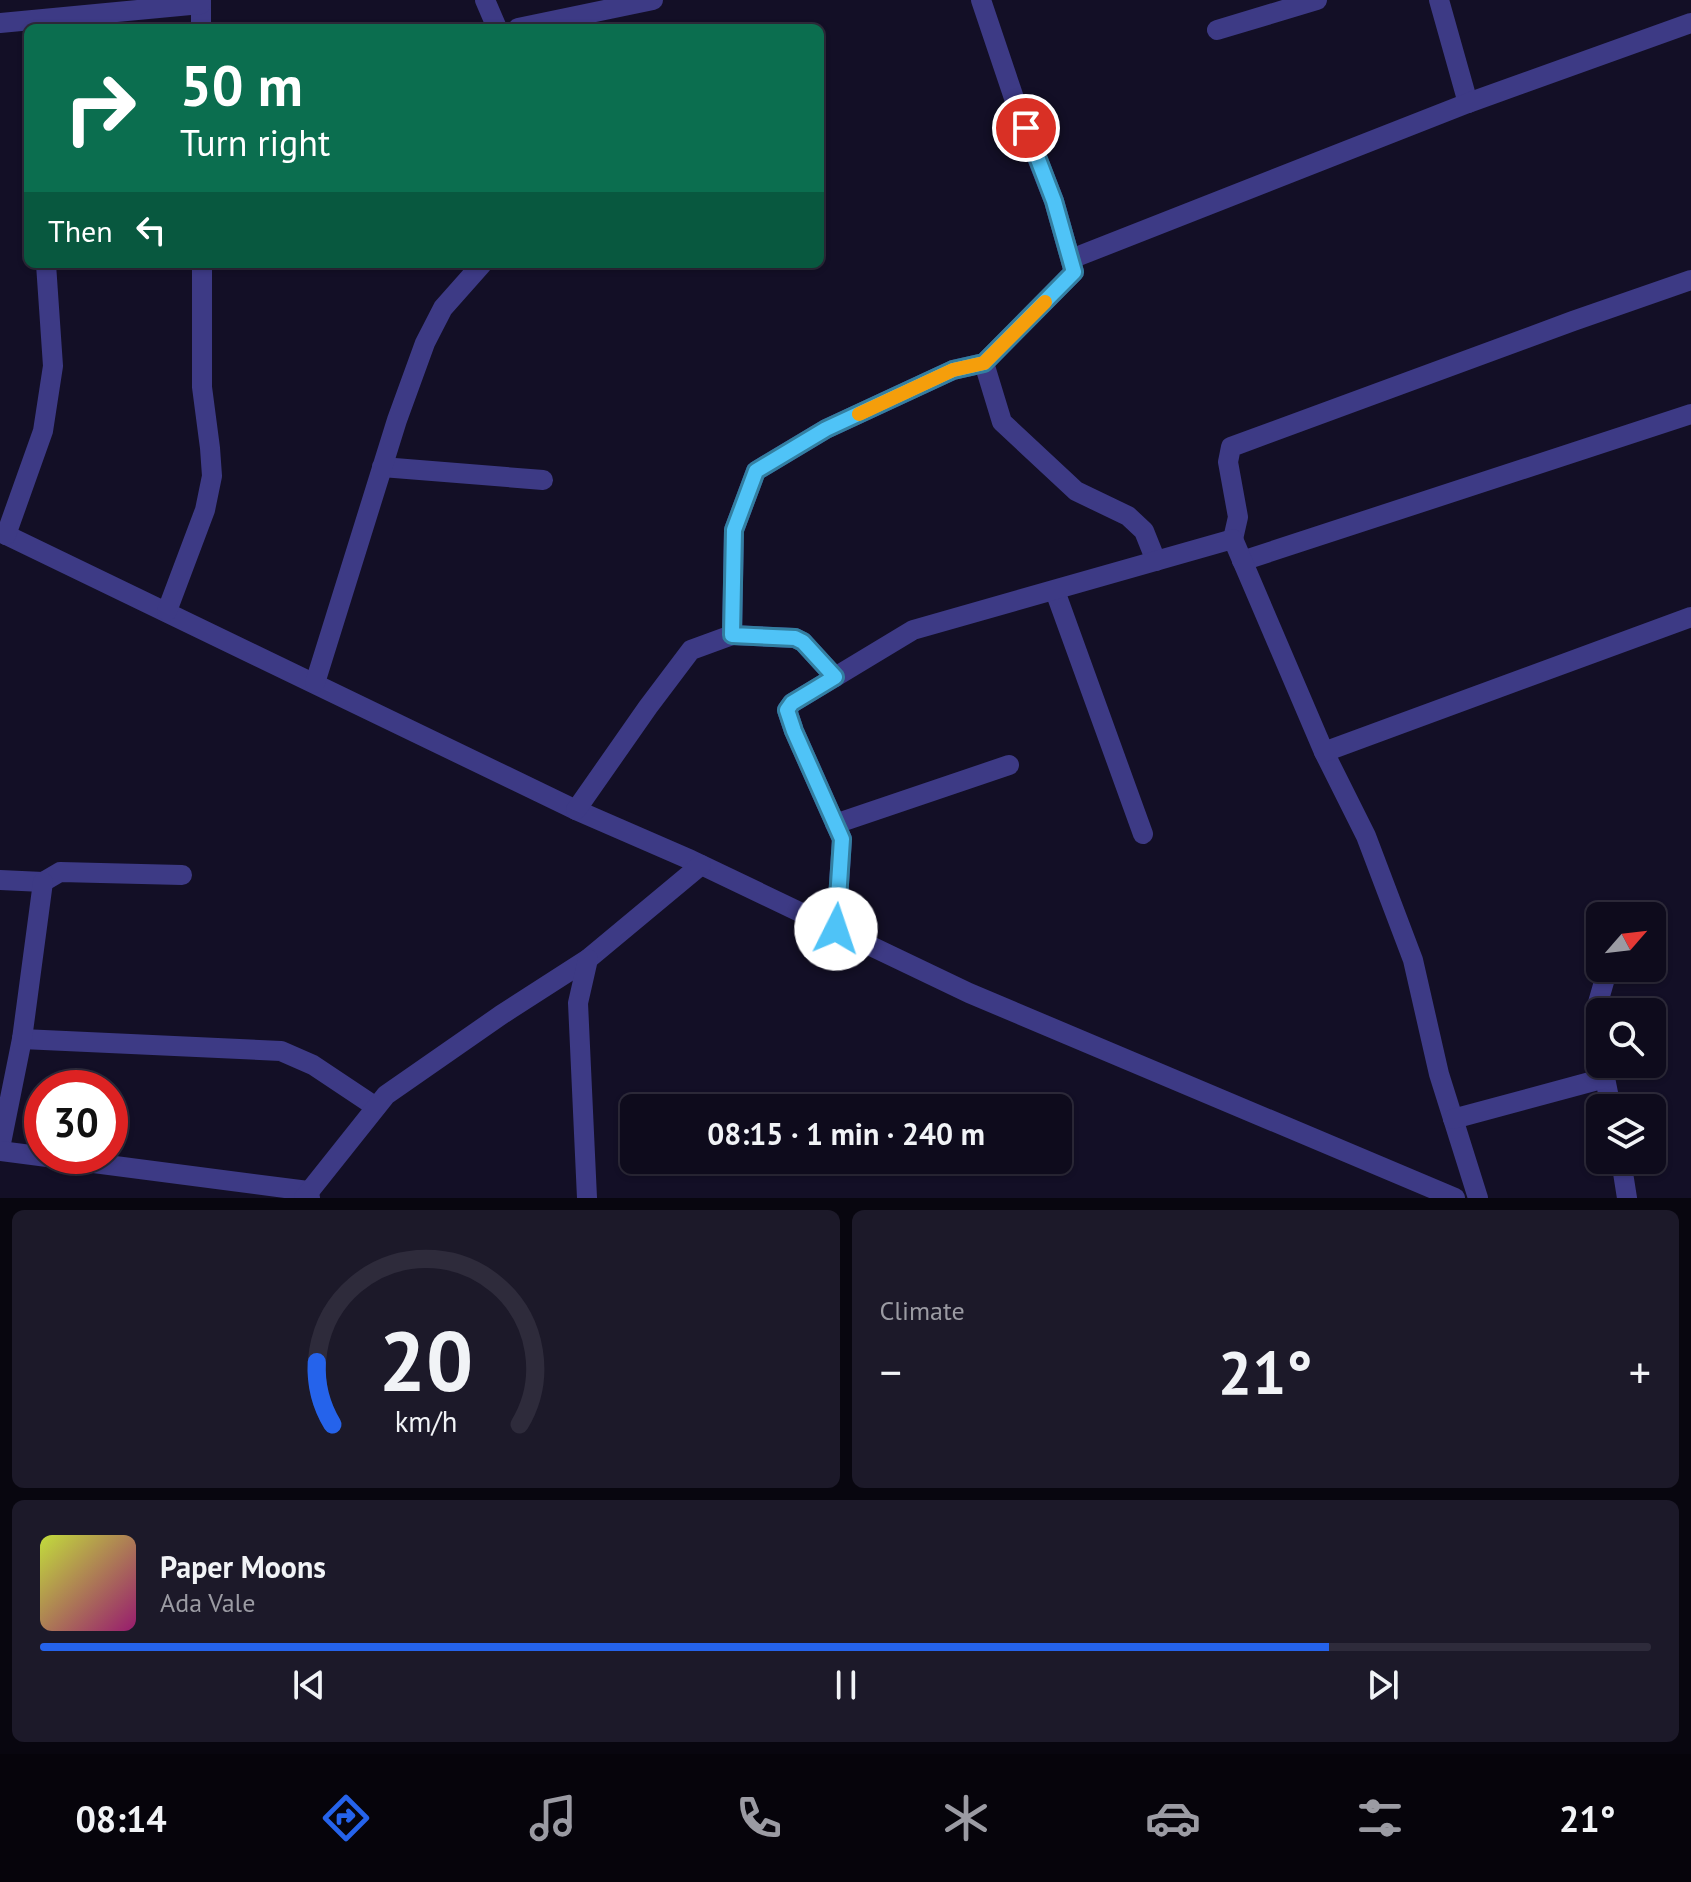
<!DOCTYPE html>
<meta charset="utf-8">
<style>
body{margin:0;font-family:"PT Sans",sans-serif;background:#1c1929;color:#f1f3f6;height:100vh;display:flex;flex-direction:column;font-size:30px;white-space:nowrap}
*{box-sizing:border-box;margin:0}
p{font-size:26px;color:#9b9ba3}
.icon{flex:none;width:44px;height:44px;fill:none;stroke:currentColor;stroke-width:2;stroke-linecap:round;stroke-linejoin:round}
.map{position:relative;height:1198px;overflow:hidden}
.panel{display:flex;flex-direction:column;gap:12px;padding:12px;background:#08060f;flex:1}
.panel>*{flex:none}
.guide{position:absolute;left:24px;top:24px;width:800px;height:244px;border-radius:12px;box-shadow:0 2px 6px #0004,0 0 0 2px #2e2b3b;background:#0b6e4f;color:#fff;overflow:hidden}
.needle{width:52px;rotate:62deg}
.tools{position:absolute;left:1586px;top:902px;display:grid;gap:16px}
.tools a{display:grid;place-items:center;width:80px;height:80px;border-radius:12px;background:#0e0b1c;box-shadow:0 2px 6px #0004,0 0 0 2px #2e2b3b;font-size:40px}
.speed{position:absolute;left:24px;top:1070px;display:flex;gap:16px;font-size:40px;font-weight:700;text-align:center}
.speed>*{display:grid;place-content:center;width:104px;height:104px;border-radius:50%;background:#0e0b1c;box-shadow:0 2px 6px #0004,0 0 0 2px #2e2b3b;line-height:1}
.speed .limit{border:12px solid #d22;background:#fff;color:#111}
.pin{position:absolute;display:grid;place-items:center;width:68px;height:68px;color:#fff;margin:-34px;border:4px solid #fff;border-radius:50%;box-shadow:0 2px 8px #0007}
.me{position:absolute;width:88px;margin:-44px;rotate:4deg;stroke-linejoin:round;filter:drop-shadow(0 0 6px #0008)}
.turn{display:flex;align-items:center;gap:28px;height:168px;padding:0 24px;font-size:36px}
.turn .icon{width:104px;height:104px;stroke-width:2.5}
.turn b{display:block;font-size:56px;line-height:68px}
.then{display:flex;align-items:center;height:76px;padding:0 24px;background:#0003;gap:16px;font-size:30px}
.big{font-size:60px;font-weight:700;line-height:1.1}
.panel .widget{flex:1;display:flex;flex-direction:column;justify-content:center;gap:12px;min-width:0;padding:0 28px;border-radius:12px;background:#1c1929}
.panel .dial{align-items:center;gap:0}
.dial svg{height:208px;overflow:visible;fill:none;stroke:#2e2b3b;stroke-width:7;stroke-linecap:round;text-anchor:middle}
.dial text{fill:#f1f3f6;stroke:none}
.song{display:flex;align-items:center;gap:24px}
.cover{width:96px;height:96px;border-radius:12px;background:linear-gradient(135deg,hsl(70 70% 55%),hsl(320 70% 35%))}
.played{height:8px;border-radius:4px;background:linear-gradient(90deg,#2563eb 80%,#2e2b3b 80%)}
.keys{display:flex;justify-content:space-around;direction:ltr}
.heat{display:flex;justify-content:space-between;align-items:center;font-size:44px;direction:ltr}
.panel .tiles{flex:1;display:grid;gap:12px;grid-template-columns:1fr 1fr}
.widget:last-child{grid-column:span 2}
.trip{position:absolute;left:620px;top:1094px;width:452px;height:80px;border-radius:12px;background:#0e0b1c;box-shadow:0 2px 6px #0004,0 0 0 2px #2e2b3b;font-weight:700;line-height:80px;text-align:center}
.tab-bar{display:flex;height:128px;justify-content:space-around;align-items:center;background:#06040b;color:#9b9ba3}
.tab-bar .icon{width:56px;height:56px}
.tab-bar .active{color:#2563eb}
.tab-bar b{font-size:36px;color:#f1f3f6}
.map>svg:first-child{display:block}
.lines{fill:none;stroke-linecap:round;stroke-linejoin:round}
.minor{stroke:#3d3a85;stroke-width:20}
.route-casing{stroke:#337fa1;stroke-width:20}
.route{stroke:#4fc3f7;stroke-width:14}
.slow{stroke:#f59e0b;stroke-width:14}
</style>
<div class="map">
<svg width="1691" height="1198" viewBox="0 0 1691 1198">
<rect width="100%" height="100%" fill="#130f26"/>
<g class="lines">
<!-- minor -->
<g class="minor">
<path d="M 201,0 L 201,28"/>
<path d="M 485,0 L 497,28"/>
<path d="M 1439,0 L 1468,103"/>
<path d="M 0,23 L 201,4"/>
<path d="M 518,28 L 653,0"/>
<path d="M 1217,30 L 1317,0"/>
<path d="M 1071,259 L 1468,103 L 1691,23"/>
<path d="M 984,363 L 1002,422 L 1076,491 L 1128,516 L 1144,531 L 1156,561"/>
<path d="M 382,467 L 543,480"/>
<path d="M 0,532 L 576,810 L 691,860 L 969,993 L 1455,1198"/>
<path d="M 6,535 L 43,431 L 53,366 L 46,264"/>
<path d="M 1233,539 L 1238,517 L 1228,462 L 1231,447 L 1573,321 L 1691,280"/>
<path d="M 1242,561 L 1691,414"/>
<path d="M 1055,591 L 1143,834"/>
<path d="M 167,611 L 205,510 L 212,476 L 210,448 L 202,387 L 202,264"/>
<path d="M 732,635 L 795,638 L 803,642 L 835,677"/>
<path d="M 315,683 L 397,420 L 425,343 L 443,308 L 482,264"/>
<path d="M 1324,752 L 1366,836 L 1413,960 L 1439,1074 L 1478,1198"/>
<path d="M 576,810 L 648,707 L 691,650 L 732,635 L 734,530 L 756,471 L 826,429 L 953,370 L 984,363 L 1074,272 L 1054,201 L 1016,104 L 981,0"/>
<path d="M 835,824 L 1009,765"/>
<path d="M 0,880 L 43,882 L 60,872 L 182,875"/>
<path d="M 836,929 L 842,839 L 794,731 L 787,710 L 792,703 L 913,630 L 1233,539 L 1324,752 L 1691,617"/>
<path d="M 22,1039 L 281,1051 L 313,1065 L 376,1107"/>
<path d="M 1600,1055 L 1594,1027 L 1595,1013 L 1608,968"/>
<path d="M 1603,1068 L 1611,1108"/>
<path d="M 1453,1119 L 1605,1078"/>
<path d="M 0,1148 L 22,1039 L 43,882"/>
<path d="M 0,1151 L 308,1191 L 310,1198"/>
<path d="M 1621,1160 L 1627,1198"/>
<path d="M 304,1198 L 386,1095 L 501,1015 L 588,959 L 701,865"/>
<path d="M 587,1198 L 578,1003 L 588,959"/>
</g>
</g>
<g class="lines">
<!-- route casing -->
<g class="route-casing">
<path id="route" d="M 836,929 L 842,839 L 794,731 L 787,710 L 792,703 L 835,677 L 803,642 L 795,638 L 732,635 L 734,530 L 756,471 L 826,429 L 953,370 L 984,363 L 1074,272 L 1054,201 L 1026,128"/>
</g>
<!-- route -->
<use href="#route" class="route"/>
<!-- slow -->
<path class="slow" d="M 859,414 L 953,370 L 984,363 L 1045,302"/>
</g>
</svg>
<div class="tools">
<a><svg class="needle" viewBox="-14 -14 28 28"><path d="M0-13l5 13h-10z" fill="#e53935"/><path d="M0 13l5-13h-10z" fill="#9b9ba3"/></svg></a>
<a><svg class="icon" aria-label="search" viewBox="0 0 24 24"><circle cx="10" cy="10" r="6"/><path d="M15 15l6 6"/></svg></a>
<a><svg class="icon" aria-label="layers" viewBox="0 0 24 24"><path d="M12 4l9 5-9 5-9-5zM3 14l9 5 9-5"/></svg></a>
</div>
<div class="speed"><div class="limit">30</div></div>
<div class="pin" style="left:1026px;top:128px;background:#d93025"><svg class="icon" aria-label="arrive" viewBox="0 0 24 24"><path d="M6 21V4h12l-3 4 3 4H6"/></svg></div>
<svg class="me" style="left:836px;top:929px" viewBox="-20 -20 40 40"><circle r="19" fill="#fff"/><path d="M0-13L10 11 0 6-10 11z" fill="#4fc3f7"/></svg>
<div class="trip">08:15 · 1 min · 240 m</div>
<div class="guide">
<div class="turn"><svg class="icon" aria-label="right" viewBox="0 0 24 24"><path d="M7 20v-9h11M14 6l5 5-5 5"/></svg><div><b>50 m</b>Turn right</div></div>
<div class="then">Then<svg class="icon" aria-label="left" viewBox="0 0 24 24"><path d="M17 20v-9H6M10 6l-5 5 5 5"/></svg></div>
</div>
</div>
<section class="panel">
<div class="tiles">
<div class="widget dial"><svg viewBox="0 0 100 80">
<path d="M14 69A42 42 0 1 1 86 69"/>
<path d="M14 69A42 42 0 0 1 8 45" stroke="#2563eb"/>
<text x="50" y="56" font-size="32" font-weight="700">20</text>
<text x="50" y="72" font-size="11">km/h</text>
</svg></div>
<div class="widget"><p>Climate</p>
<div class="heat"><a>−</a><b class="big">21°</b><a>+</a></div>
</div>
<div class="widget">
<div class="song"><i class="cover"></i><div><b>Paper Moons</b><p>Ada Vale</p></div></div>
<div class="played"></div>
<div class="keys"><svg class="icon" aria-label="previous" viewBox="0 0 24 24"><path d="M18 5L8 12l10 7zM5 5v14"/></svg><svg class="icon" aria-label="pause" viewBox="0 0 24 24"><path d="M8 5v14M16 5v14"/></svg><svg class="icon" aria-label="next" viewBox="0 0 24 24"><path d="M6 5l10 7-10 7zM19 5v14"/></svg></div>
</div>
</div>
</section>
<nav class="tab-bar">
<b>08:14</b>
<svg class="icon active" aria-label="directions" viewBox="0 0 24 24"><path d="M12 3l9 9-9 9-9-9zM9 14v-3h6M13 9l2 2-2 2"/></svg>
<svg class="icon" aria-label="music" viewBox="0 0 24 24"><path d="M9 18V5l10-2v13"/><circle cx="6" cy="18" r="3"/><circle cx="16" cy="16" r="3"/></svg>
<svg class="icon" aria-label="phone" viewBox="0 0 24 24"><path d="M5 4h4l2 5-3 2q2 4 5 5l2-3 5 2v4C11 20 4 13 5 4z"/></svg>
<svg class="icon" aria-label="climate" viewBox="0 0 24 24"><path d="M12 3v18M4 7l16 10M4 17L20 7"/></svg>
<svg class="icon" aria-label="car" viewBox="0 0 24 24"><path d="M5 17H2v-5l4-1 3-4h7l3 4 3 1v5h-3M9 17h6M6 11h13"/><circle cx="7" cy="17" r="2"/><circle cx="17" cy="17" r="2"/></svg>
<svg class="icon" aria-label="filters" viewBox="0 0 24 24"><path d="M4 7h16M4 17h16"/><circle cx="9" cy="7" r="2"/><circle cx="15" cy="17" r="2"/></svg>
<b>21°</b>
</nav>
